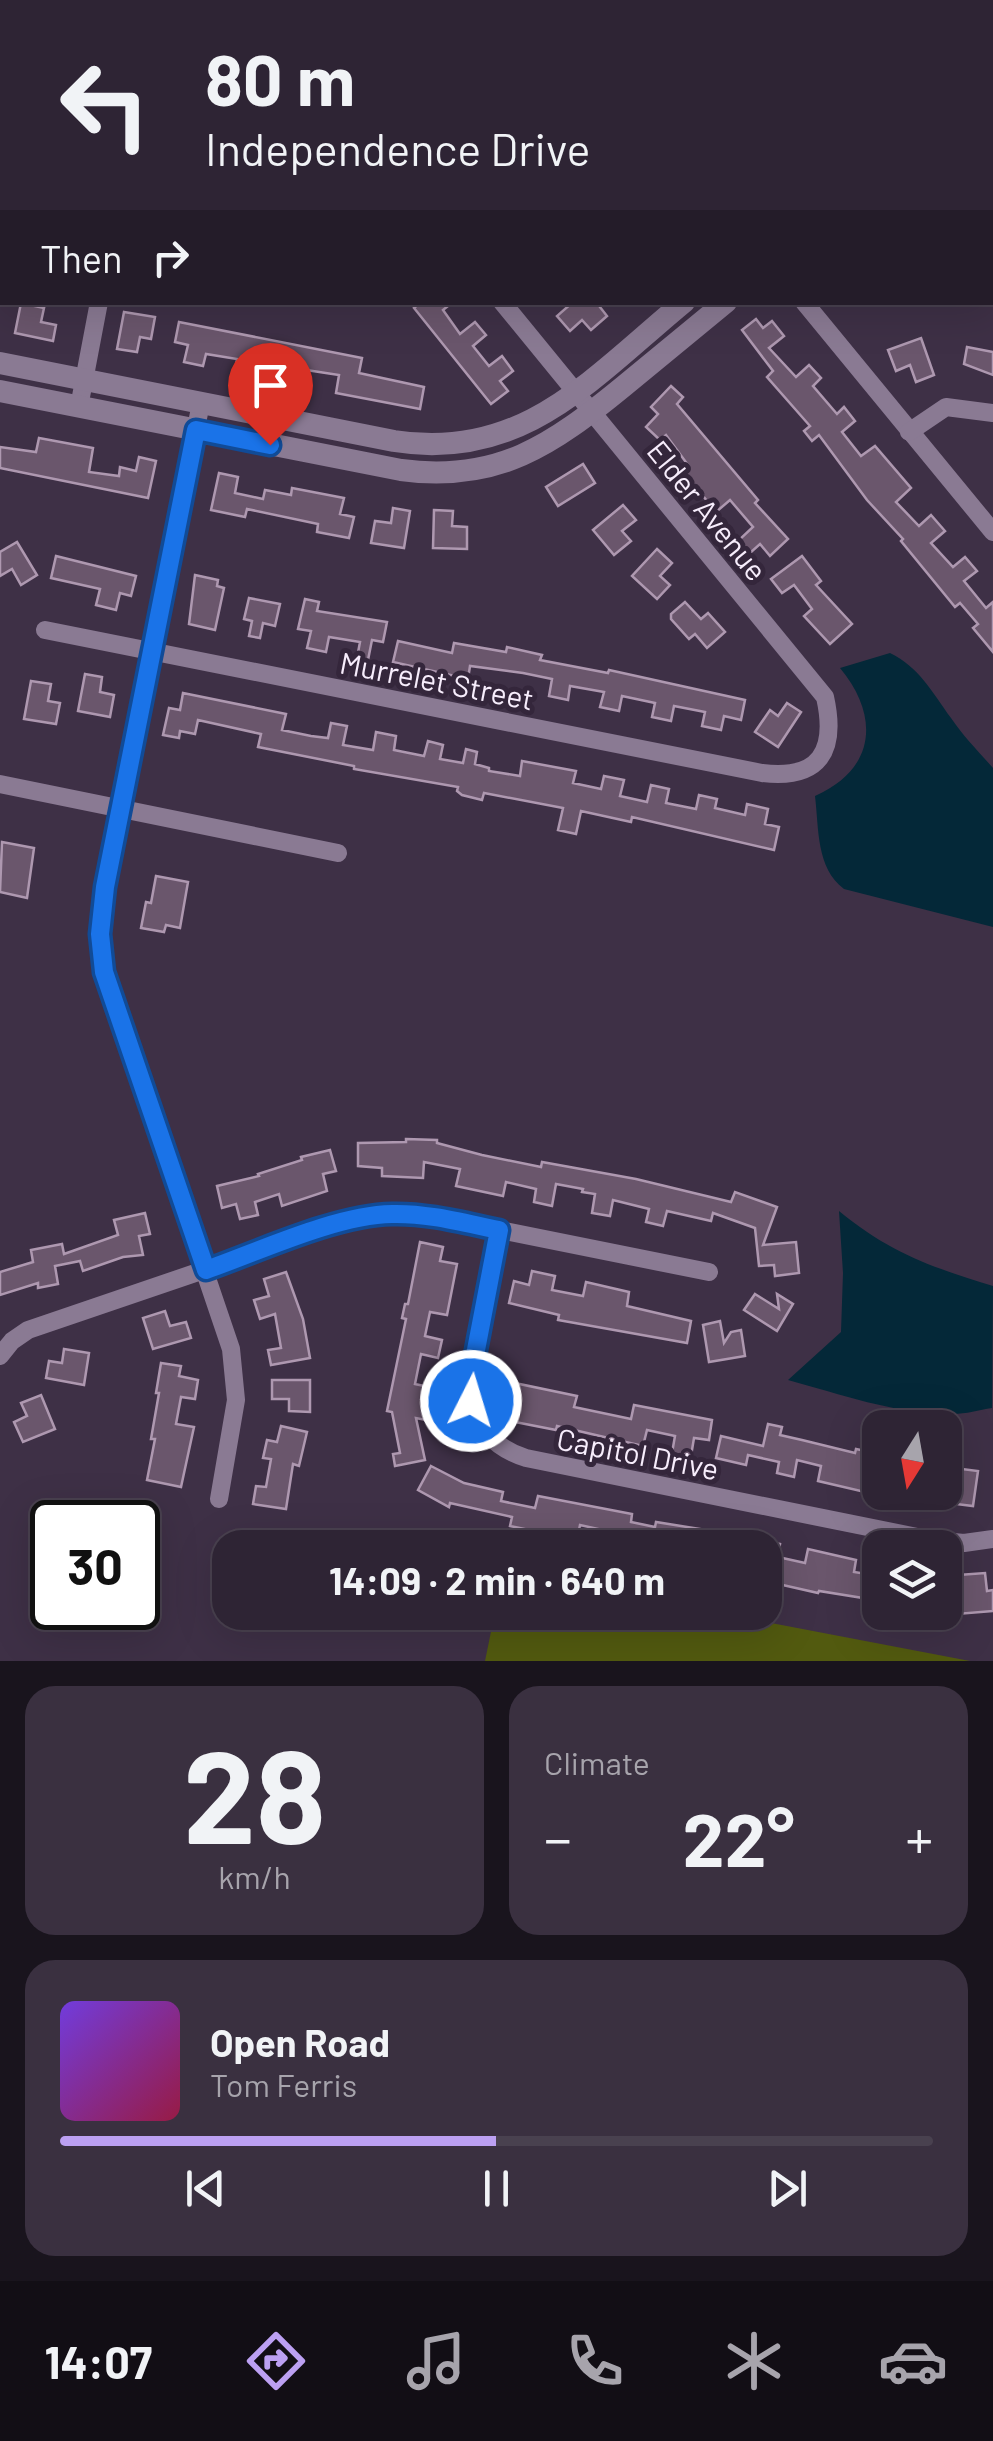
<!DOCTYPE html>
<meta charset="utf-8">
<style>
body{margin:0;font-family:Barlow,sans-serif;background:#3a3040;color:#f1f3f6;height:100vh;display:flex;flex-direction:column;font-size:38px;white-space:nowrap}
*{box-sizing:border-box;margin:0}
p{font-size:32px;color:#a7a4ac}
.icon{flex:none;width:55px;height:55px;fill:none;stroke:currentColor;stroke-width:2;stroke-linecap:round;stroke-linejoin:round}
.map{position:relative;height:1661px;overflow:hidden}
.details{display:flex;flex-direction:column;gap:25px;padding:25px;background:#19141d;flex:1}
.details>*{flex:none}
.hud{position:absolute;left:0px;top:0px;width:995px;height:305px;box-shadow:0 10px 40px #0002,0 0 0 2px #49414f;background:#2e2434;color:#f1f3f6;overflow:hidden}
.needle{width:65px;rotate:191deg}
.fabs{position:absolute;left:862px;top:1410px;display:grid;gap:20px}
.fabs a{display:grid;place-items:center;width:100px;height:100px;border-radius:20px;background:#2e2434;box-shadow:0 10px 40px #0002,0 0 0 2px #49414f;font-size:50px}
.speed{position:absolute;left:30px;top:1500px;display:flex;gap:20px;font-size:50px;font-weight:700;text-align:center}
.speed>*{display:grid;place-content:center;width:130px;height:130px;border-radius:50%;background:#2e2434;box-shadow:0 10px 40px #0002,0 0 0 2px #49414f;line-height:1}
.speed .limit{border:5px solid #111;border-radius:15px;background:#fff;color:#111}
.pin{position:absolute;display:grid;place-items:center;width:85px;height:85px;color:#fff;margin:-102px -42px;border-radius:50% 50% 50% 0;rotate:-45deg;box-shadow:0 0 10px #0007}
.pin .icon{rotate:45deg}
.me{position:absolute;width:110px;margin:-55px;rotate:5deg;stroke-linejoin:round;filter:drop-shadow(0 0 8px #0008)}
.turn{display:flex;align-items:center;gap:35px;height:210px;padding:0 40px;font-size:45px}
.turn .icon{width:130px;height:130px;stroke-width:2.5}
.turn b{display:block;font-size:70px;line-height:85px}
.then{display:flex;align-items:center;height:95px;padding:0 40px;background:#0003;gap:20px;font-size:38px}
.big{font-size:75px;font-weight:700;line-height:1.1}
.details .tile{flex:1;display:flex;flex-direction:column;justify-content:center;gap:15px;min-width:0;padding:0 35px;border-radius:30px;background:#3a3040}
.details .dial{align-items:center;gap:0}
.dial b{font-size:130px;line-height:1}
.song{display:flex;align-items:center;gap:30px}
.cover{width:120px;height:120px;border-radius:15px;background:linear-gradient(135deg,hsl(260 70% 55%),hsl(340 70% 35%))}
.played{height:10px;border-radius:5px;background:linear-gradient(90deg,#bca0f2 50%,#49414f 50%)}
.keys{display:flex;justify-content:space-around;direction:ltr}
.heat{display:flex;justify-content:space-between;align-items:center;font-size:55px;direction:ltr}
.details .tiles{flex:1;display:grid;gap:25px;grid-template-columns:1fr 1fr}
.tile:last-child{grid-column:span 2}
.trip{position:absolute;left:212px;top:1530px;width:570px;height:100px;border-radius:30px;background:#2e2434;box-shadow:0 10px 40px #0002,0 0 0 2px #49414f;font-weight:700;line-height:100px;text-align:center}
.tab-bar{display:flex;height:160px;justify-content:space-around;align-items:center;background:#120e15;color:#a7a4ac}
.tab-bar .icon{width:70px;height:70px}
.tab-bar .selected{color:#bca0f2}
.tab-bar b{font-size:45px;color:#f1f3f6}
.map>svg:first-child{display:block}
.green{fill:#525a0f}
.water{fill:#042838}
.building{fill:#6a566c;stroke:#ae98b0;stroke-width:2.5}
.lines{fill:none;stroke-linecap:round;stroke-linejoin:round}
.minor{stroke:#8a7a93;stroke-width:18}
.tertiary{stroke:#8a7a93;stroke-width:22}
.route-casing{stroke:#114b97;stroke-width:25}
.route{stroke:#1a73e8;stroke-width:18}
.labels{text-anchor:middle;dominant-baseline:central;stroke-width:10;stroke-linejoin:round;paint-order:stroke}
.street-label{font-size:30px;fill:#f7edfc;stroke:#34263b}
</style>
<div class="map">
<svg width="993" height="1661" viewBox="0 0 993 1661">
<rect width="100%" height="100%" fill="#3e3046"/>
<!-- green -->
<path class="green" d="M 495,1612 L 719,1613 L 970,1661 L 485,1661 Z"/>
<!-- water -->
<g class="water">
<path d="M 890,653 C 919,667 932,692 951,718 C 963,736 979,752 993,768 L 993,927 L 844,889 C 816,868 819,829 815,796 C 876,769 880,716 840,668 Z"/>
<path d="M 839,1211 C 890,1253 931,1267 993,1286 L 992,1408 C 979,1410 966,1414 953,1414 C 898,1415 840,1394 788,1380 L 841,1332 L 843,1273 Z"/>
</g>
<!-- building -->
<g class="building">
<path d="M 421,302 L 453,302 L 443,310 L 460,334 L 475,322 L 486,335 L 473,346 L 489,366 L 502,356 L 513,371 L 500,381 L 508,391 L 491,404 L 414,308 Z"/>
<path d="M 573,302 L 596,302 L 607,316 L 591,330 L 582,320 L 570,331 L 557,316 Z"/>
<path d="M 21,303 L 44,308 L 41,322 L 56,325 L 53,341 L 15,333 Z"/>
<path d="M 124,312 L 155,317 L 151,339 L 140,337 L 137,352 L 117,349 Z"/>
<path d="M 756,319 L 763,328 L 772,321 L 784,336 L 769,348 L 796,377 L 809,365 L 821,378 L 813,386 L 837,414 L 844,407 L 855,421 L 842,432 L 861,456 L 875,446 L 911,488 L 896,502 L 919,526 L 931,515 L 945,531 L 931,543 L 953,567 L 965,557 L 977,571 L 964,581 L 986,608 L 993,602 L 993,652 L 973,628 L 978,624 L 960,603 L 955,607 L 901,541 L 903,539 L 867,500 L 819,435 L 812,441 L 804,431 L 810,426 L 767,377 L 773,371 L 742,330 Z"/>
<path d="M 179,322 L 362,358 L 359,373 L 424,387 L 420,409 L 336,393 L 339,375 L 293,368 L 290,383 L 235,372 L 237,359 L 206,354 L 203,366 L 184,362 L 188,345 L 175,342 Z"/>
<path d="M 921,338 L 934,375 L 916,382 L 910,365 L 896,371 L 888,350 Z"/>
<path d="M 967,347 L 993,352 L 993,375 L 964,364 Z"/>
<path d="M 671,386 L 683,397 L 677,404 L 758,500 L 755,503 L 788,539 L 770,556 L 760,544 L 750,553 L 739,540 L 753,527 L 730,500 L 716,512 L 682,470 L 688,465 L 666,435 L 660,440 L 646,427 L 658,414 L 651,407 Z"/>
<path d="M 39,438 L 93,448 L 89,472 L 119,476 L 120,467 L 136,471 L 139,457 L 156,461 L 148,498 L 0,468 L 0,447 L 36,452 Z"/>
<path d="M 583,464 L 595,483 L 558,506 L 546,487 Z"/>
<path d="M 219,473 L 238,477 L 235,493 L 263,499 L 265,490 L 291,495 L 292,488 L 344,498 L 340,514 L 354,517 L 349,538 L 317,532 L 318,524 L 247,509 L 245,517 L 211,510 Z"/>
<path d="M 623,505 L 636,520 L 622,531 L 631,541 L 614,555 L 593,530 Z"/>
<path d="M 393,508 L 410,511 L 404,548 L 371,543 L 375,521 L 391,523 Z"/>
<path d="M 434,510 L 453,511 L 452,526 L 467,527 L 467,549 L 433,548 Z"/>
<path d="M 17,542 L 37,575 L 21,585 L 12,569 L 0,576 L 0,552 Z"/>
<path d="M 657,549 L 672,563 L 660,576 L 670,585 L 657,599 L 632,576 Z"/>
<path d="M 56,556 L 136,576 L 131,596 L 120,593 L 116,610 L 96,605 L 100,589 L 51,578 Z"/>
<path d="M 802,556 L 821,581 L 816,585 L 852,624 L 830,644 L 804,616 L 812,609 L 794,585 L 782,593 L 771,579 Z"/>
<path d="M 195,575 L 218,580 L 217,586 L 224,588 L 215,630 L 189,624 Z"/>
<path d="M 249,598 L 280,604 L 275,626 L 263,623 L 260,638 L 249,636 L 252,621 L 244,619 Z"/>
<path d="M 305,599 L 319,602 L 317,611 L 387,622 L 383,642 L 372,640 L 368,660 L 357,658 L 360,642 L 329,637 L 326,652 L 307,648 L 311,631 L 298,629 Z"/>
<path d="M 685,602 L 701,619 L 708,613 L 725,632 L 707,648 L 695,634 L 689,639 L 671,619 L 671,614 Z"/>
<path d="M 398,641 L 452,653 L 454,643 L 506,652 L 507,647 L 542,655 L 540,660 L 608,673 L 609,670 L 745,700 L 741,720 L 724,716 L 721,730 L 702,726 L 705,712 L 674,706 L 671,721 L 652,717 L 655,703 L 622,696 L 619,711 L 600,707 L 604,692 L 570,686 L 568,700 L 549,696 L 552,679 L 523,673 L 470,666 L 468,679 L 393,662 Z"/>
<path d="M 85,674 L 102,677 L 100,692 L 114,695 L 110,717 L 78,711 Z"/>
<path d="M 31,681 L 51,684 L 48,701 L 60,703 L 56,724 L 24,719 Z"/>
<path d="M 183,693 L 286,714 L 282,730 L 311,736 L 328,738 L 331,723 L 347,726 L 343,745 L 373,750 L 376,732 L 396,736 L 394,750 L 424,756 L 428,741 L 443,745 L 440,759 L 463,763 L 466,749 L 477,752 L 475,764 L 489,768 L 489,771 L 520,776 L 522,761 L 576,771 L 573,783 L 601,789 L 604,776 L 624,780 L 620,796 L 647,802 L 651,785 L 669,789 L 666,803 L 696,809 L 699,795 L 717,799 L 715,808 L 745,815 L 747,804 L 768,809 L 765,824 L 779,827 L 774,850 L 632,817 L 631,822 L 581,811 L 576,834 L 558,830 L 563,808 L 484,793 L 482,800 L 462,795 L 457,791 L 458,787 L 354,769 L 354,766 L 258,747 L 261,734 L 198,720 L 195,734 L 180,731 L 179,738 L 163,735 L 169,708 L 180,710 Z"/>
<path d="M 787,703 L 801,712 L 778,747 L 755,732 L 770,710 L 778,716 Z"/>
<path d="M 2,842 L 34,848 L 27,898 L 0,892 Z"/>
<path d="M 156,876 L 188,882 L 180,928 L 166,925 L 164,932 L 141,928 L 146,902 L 151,903 Z"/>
<path d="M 406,1139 L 437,1140 L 437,1143 L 482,1155 L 541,1167 L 542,1162 L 636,1179 L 731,1202 L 735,1192 L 777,1207 L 763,1245 L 796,1242 L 799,1273 L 775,1276 L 774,1265 L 759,1266 L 755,1228 L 713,1213 L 711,1221 L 667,1211 L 663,1226 L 646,1222 L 649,1209 L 613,1200 L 610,1216 L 592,1213 L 595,1194 L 582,1192 L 583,1189 L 556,1184 L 552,1206 L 534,1202 L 536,1189 L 506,1182 L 503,1196 L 456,1186 L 460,1169 L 424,1162 L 423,1178 L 382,1176 L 382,1168 L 358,1166 L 358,1143 L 406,1142 Z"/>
<path d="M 330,1150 L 336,1171 L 323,1174 L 327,1191 L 282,1206 L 279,1194 L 255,1202 L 258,1215 L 240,1219 L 236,1204 L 222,1208 L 217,1186 L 259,1176 L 258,1174 L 302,1160 L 301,1157 Z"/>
<path d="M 145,1213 L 150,1234 L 139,1236 L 143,1255 L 123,1257 L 83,1271 L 80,1261 L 55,1266 L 58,1284 L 38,1288 L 38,1283 L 0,1295 L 0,1272 L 33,1262 L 31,1250 L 62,1244 L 64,1254 L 118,1235 L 114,1220 Z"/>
<path d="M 420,1242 L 443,1247 L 440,1261 L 457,1264 L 447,1315 L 430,1312 L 425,1336 L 442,1340 L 438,1358 L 421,1354 L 415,1384 L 424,1386 L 421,1399 L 430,1401 L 426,1420 L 416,1418 L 425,1460 L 395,1466 L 393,1454 L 400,1453 L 392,1412 L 387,1411 L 406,1319 L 402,1318 L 405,1304 L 408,1304 Z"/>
<path d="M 532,1271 L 555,1276 L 552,1290 L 583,1296 L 586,1282 L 629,1292 L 627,1306 L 691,1321 L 687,1343 L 558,1320 L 559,1315 L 509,1303 L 514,1281 L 529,1285 Z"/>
<path d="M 286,1272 L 303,1319 L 310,1358 L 271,1365 L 268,1350 L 281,1348 L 275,1314 L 260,1319 L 254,1300 L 269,1296 L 264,1279 Z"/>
<path d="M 755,1294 L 779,1309 L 777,1294 L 793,1304 L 777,1331 L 744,1310 Z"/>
<path d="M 165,1311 L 170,1326 L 186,1322 L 191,1338 L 153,1349 L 143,1318 Z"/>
<path d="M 720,1321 L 724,1343 L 731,1332 L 741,1330 L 745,1356 L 709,1362 L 703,1325 Z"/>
<path d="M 64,1349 L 89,1353 L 84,1385 L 46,1378 L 49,1361 L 62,1363 Z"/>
<path d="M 161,1363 L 181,1366 L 179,1376 L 198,1380 L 195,1399 L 181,1397 L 176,1424 L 194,1427 L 181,1487 L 147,1480 L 155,1439 L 151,1439 L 159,1393 L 156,1393 Z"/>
<path d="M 272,1380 L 310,1380 L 310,1412 L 289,1411 L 289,1399 L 272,1399 Z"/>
<path d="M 505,1381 L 577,1396 L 574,1407 L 631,1419 L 634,1405 L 712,1420 L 709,1440 L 694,1438 L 691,1456 L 672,1453 L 675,1436 L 647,1430 L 643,1446 L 557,1426 L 556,1430 L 510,1421 L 514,1403 L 501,1401 Z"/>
<path d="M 41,1395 L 55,1429 L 23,1442 L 14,1422 L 27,1416 L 21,1403 Z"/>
<path d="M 768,1424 L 782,1427 L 780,1435 L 802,1440 L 855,1453 L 856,1449 L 880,1454 L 880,1484 L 867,1481 L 865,1492 L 818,1481 L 821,1466 L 797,1460 L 794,1477 L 777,1473 L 779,1462 L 748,1455 L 746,1465 L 716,1458 L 721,1436 L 763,1446 Z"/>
<path d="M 281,1426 L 307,1432 L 299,1466 L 293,1464 L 286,1509 L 253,1504 L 256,1486 L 266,1487 L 271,1459 L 263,1458 L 267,1440 L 277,1442 Z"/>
<path d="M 431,1466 L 464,1483 L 503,1492 L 501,1501 L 535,1508 L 538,1496 L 632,1514 L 631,1522 L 655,1527 L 656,1522 L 706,1530 L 722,1534 L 720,1548 L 670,1548 L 640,1541 L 639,1546 L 606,1539 L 607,1531 L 580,1525 L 577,1540 L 510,1526 L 512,1517 L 450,1503 L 449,1507 L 418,1490 Z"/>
<path d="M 946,1467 L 978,1471 L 973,1506 L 956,1504 L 958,1491 L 945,1489 Z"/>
<path d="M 765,1541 L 780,1544 L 778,1557 L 805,1563 L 808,1549 L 856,1560 L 854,1572 L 867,1574 L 863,1598 L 819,1591 L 818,1593 L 765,1581 Z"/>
<path d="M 985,1573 L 987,1591 L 993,1590 L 993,1611 L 945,1615 L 945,1576 Z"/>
</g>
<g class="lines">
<!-- minor -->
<g class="minor">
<path d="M 558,0 L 560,2"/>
<path d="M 710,2 L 714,0"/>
<path d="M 804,302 L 993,532"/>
<path d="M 201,403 L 105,887 L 100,934 L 110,992 L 231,1349 L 236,1400 L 219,1499"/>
<path d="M 79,407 L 99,302"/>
<path d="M 909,432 L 946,407 L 993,413"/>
<path d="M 45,630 L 762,773 C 820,780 837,751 825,697 L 502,302"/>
<path d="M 0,784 L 338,853"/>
<path d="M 499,1230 L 470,1392 C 473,1425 494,1448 526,1458 L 932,1540 L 964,1543 L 993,1539"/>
<path d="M 0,1356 L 12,1341 L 28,1330 L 342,1223 L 388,1214 L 430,1216 L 709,1272"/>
</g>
<!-- tertiary -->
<g class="tertiary">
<path d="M 24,2 L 24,0"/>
<path d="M 0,135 L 2,121"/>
<path d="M 992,169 L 993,169"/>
<path d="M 992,196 L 993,196"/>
<path d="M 0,363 L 394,441 C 523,462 593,377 684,302"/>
<path d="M 0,391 L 401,470 C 498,483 552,445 624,386 C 658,358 692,330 726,302"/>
</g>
</g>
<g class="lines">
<!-- route casing -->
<g class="route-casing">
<path id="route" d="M 270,445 L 196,430 L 105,887 L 100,934 L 104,972 L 206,1270 C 260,1251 336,1215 392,1214 C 428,1213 464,1223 499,1230 L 471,1376 L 471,1401"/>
</g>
<!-- route -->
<use href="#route" class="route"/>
</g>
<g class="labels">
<!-- street labels -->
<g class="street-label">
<text transform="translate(708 510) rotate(51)">Elder Avenue</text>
<text transform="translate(437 680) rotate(11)">Murrelet Street</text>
<text transform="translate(638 1453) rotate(11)">Capitol Drive</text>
</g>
</g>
</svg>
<div class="fabs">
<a><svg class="needle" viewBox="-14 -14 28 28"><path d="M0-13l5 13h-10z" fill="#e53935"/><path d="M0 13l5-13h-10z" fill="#a7a4ac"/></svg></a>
<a><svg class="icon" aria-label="layers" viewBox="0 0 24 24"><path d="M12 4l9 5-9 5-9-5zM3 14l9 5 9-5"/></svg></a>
</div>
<div class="speed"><div class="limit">30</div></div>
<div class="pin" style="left:270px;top:445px;background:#d93025"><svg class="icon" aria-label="arrive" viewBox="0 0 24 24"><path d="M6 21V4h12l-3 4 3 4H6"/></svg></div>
<svg class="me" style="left:471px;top:1401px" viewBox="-20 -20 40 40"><circle r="17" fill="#1a73e8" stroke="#fff" stroke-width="3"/><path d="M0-11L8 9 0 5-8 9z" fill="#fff"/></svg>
<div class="trip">14:09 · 2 min · 640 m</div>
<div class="hud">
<div class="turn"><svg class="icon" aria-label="left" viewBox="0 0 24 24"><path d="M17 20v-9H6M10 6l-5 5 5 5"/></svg><div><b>80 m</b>Independence Drive</div></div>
<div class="then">Then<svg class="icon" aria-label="right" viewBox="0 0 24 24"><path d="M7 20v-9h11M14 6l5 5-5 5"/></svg></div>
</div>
</div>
<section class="details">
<div class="tiles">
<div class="tile dial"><b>28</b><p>km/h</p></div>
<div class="tile"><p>Climate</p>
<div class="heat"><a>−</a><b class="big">22°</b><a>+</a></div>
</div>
<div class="tile">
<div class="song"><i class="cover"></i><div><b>Open Road</b><p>Tom Ferris</p></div></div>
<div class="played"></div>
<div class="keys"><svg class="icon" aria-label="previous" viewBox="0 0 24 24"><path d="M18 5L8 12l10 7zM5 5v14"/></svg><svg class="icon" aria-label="pause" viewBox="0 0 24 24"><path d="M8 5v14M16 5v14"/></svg><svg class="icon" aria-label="next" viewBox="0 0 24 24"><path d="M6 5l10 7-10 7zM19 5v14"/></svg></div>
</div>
</div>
</section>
<nav class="tab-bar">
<b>14:07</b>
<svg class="icon selected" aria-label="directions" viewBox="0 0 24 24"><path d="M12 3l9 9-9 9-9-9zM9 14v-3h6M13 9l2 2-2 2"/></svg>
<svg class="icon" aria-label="music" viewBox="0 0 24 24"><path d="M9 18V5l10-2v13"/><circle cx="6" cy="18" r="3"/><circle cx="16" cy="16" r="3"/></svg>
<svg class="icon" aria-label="phone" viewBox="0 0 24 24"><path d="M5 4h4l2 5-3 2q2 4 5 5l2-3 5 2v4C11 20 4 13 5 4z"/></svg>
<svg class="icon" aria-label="climate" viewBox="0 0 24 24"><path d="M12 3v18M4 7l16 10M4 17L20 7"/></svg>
<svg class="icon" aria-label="car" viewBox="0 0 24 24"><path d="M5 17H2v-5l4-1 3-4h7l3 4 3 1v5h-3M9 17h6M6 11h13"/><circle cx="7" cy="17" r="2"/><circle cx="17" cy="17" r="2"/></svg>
</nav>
